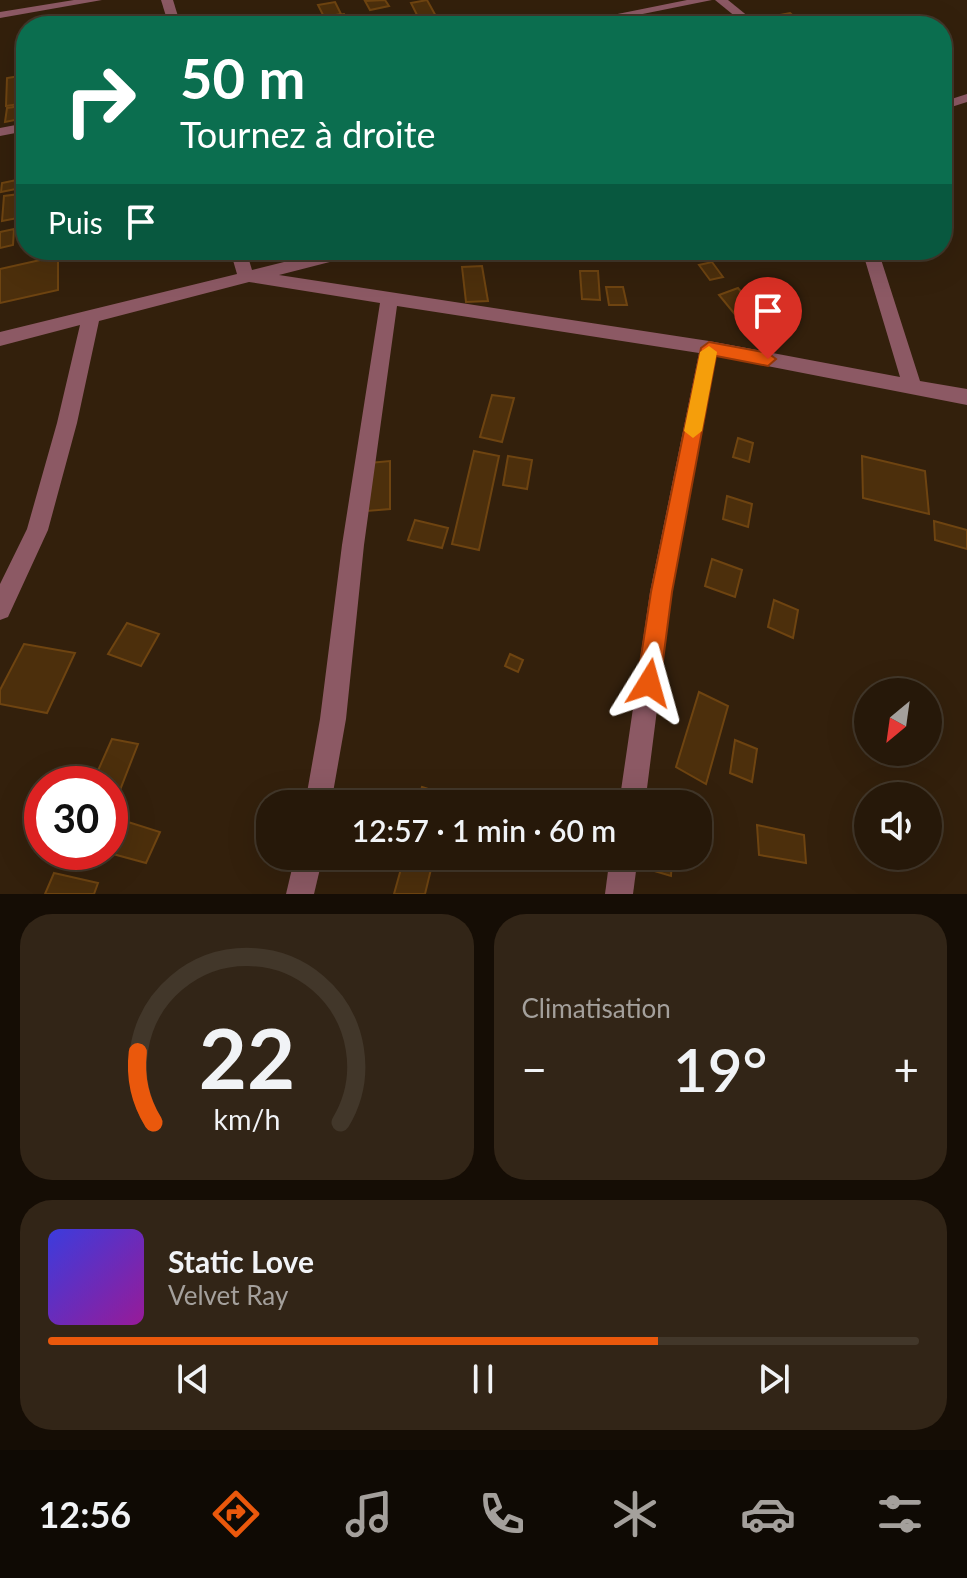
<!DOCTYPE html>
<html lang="fr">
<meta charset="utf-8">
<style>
body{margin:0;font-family:Lato,sans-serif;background:#322517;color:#f1f3f6;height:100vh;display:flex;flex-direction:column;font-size:30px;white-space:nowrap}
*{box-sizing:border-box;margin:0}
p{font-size:26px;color:#a4a09c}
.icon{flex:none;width:44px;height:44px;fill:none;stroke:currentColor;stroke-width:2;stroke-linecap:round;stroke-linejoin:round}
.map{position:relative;height:894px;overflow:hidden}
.drawer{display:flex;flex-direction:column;gap:20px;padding:20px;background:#150d05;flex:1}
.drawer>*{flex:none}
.hud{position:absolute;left:16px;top:16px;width:936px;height:244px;border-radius:32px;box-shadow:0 8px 32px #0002,0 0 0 2px #42372a;background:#0b6e4f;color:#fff;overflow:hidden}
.needle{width:52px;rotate:209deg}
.fabs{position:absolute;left:854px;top:678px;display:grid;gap:16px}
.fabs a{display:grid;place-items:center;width:88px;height:88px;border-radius:50%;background:#261809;box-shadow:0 8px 32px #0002,0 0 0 2px #42372a;font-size:40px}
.speed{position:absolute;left:24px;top:766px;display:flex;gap:16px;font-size:40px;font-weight:700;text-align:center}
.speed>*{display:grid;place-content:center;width:104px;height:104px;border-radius:50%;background:#261809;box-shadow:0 8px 32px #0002,0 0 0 2px #42372a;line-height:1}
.speed .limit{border:12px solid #d22;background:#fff;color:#111}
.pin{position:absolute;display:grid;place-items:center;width:68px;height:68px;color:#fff;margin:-82px -34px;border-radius:50% 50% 50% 0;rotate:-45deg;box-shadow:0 0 8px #0007}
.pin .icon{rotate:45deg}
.me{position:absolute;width:88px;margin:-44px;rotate:8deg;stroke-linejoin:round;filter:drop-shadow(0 0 6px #0008)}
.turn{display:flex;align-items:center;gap:28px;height:168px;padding:0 32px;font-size:36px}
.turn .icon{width:104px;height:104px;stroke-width:2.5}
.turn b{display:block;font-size:56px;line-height:68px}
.then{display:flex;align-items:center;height:76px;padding:0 32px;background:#0003;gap:16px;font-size:30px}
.big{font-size:60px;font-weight:600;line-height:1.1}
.drawer .tile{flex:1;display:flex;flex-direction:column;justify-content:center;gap:12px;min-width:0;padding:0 28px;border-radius:32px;background:#322517}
.drawer .dial{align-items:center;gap:0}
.dial svg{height:208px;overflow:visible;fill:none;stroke:#42372a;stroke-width:7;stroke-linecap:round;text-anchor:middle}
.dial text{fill:#f1f3f6;stroke:none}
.song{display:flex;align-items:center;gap:24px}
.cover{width:96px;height:96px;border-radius:12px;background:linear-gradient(135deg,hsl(240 70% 55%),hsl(300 70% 35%))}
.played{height:8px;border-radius:4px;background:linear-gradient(90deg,#ea580c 70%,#42372a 70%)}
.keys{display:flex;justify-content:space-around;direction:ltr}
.heat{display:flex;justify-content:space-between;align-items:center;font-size:44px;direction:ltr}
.drawer .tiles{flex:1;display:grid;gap:20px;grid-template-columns:1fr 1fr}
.tile:last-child{grid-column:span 2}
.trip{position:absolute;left:256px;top:790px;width:456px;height:80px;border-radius:32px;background:#261809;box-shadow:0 8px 32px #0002,0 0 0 2px #42372a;font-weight:600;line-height:80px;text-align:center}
.tab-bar{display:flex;height:128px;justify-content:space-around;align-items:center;background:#0f0a04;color:#a4a09c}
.tab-bar .icon{width:56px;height:56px}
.tab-bar .on{color:#ea580c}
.tab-bar b{font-size:36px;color:#f1f3f6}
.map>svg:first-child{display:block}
.building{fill:#4c2f0c;stroke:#6e4411;stroke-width:2}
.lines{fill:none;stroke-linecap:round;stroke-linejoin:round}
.minor{fill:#8c5964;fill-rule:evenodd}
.route{fill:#ea580c;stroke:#983908;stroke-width:2}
.slow{fill:#f59e0b}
</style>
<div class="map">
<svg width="967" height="894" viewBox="0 0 967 894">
<rect width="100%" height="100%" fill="#33200c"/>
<!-- building -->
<g class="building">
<path d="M 385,0 L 389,6 L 370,10 L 365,1 Z"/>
<path d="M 427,0 L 437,18 L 420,21 L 411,3 Z"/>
<path d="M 335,2 L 341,14 L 324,17 L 318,5 Z"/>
<path d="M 790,13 L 799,21 L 779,25 L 769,17 Z"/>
<path d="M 344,14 L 350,24 L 330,26 L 326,17 Z"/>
<path d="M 247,17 L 249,22 L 262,19 L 264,26 L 233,26 L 230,20 Z"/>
<path d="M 20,76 L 20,94 L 26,93 L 26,103 L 6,106 L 7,78 Z"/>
<path d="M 21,106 L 20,119 L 5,122 L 7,108 Z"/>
<path d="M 26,178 L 26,187 L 1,192 L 2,183 Z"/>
<path d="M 20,194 L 18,218 L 2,221 L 4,196 Z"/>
<path d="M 14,229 L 13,245 L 0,248 L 0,232 Z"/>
<path d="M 58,256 L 58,290 L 0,303 L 0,269 Z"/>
<path d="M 712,262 L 723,277 L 710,280 L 699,265 Z"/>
<path d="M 482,266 L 488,301 L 466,302 L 462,267 Z"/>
<path d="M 580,271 L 598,271 L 600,300 L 582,299 Z"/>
<path d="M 606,287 L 623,287 L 627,305 L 609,305 Z"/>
<path d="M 738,288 L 767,323 L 747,329 L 719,295 Z"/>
<path d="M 492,395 L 514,398 L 502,442 L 480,437 Z"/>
<path d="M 738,438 L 753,443 L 749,462 L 733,457 Z"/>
<path d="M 474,451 L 499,456 L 479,550 L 452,544 Z"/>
<path d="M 508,456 L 532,460 L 527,489 L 503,485 Z"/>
<path d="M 862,456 L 925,471 L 929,514 L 863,498 Z"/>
<path d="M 390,461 L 390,509 L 367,511 L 369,463 Z"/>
<path d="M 727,496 L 752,504 L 748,527 L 723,519 Z"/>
<path d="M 415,520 L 448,528 L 442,548 L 408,540 Z"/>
<path d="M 934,521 L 967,530 L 967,549 L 935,540 Z"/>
<path d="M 712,559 L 742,570 L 735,597 L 705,586 Z"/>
<path d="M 774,600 L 798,610 L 793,638 L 768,627 Z"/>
<path d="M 127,623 L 159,634 L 141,666 L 108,654 Z"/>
<path d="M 24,644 L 75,653 L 47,713 L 0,704 L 0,690 Z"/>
<path d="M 510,654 L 523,660 L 518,672 L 505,666 Z"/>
<path d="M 699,692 L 728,706 L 706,784 L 676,767 Z"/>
<path d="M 112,739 L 138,744 L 120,790 L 110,788 L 110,784 L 92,784 Z"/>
<path d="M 735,740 L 757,749 L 752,782 L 730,773 Z"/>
<path d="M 422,787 L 456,798 L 454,804 L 416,804 Z"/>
<path d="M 128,822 L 160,832 L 146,863 L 113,854 Z"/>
<path d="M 757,825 L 804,835 L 806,863 L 759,855 Z"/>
<path d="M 652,856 L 672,856 L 671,876 L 651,870 Z"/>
<path d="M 404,858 L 432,865 L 425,894 L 394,894 Z"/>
<path d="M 54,873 L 98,883 L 94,894 L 45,894 Z"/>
</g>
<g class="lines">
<!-- minor -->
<g class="minor">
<path d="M 74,0 L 102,0 L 0,18 L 0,12 Z"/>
<path d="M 161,0 L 173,0 L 181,26 L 169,26 Z"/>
<path d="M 687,0 L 712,0 L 583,26 L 558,26 Z"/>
<path d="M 715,0 L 728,0 L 760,26 L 747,26 Z"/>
<path d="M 967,94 L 967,102 L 942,110 L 942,102 Z"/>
<path d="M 26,123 L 26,131 L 0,136 L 0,128 Z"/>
<path d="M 230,250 L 246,250 L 252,270 L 332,250 L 363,250 L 361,254 L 279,275 L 709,341 L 900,377 L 862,250 L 878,250 L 920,381 L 967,389 L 967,405 L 716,356 L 672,592 L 645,804 L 619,804 L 650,592 L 699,353 L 397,306 L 364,545 L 346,719 L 331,804 L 305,804 L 320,719 L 342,545 L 380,303 L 249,282 L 99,321 L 77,423 L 48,530 L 8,617 L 0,620 L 0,584 L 27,529 L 57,423 L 80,325 L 0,346 L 0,332 L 237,274 Z"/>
<path d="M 295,856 L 323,856 L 314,894 L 286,894 Z"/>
<path d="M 610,856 L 638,856 L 633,894 L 605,894 Z"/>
</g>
</g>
<!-- route -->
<path class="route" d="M 709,342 L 768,353 L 776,359 L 768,366 L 716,356 L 672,592 L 660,683 L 657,691 L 649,694 L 641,691 L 637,683 L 651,592 L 701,348 Z"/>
<!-- slow -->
<path class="slow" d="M 709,346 L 717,352 L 702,431 L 693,438 L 684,431 L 700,352 Z"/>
</svg>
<div class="fabs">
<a><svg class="needle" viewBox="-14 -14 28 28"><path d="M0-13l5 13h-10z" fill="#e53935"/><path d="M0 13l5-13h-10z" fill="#a4a09c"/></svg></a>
<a><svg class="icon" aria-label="sound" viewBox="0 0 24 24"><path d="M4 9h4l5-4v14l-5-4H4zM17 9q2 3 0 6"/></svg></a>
</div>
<div class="speed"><div class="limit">30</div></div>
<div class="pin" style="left:768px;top:359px;background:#d93025"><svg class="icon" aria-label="arrive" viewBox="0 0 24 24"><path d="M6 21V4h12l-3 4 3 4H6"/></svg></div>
<svg class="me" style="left:649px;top:683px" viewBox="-20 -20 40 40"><path d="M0-17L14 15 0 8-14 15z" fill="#ea580c" stroke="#fff" stroke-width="4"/></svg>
<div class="trip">12:57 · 1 min · 60 m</div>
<div class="hud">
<div class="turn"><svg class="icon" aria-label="right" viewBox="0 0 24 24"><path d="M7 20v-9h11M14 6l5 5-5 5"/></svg><div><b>50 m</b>Tournez à droite</div></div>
<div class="then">Puis<svg class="icon" aria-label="arrive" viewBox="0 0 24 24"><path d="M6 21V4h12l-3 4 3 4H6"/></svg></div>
</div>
</div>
<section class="drawer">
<div class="tiles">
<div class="tile dial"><svg viewBox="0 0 100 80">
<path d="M14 69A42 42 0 1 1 86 69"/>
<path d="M14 69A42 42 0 0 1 8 42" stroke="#ea580c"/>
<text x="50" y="56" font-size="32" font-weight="700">22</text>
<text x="50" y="72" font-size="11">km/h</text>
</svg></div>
<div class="tile"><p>Climatisation</p>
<div class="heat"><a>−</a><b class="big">19°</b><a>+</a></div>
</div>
<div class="tile">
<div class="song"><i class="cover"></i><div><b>Static Love</b><p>Velvet Ray</p></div></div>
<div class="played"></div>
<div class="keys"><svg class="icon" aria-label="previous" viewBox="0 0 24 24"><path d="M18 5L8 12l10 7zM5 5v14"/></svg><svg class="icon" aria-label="pause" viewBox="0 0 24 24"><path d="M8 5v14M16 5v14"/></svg><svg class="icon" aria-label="next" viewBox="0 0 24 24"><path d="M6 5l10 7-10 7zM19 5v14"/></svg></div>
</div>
</div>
</section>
<nav class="tab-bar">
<b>12:56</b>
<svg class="icon on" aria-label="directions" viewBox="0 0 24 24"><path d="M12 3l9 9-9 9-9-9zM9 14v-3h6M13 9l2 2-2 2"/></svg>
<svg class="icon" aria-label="music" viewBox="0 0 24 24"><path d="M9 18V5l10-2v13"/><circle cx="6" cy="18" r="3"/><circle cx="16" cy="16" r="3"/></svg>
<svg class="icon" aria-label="phone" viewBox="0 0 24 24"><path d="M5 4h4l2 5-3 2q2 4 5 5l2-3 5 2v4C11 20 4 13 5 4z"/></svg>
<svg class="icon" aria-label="climate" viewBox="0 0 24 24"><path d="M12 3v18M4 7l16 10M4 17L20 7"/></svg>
<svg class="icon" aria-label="car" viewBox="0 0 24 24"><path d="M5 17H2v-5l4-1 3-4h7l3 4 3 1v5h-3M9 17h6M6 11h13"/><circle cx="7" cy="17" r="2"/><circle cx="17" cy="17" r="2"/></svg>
<svg class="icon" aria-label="filters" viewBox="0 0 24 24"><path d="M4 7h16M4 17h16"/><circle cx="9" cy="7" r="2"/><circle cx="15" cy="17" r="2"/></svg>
</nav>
